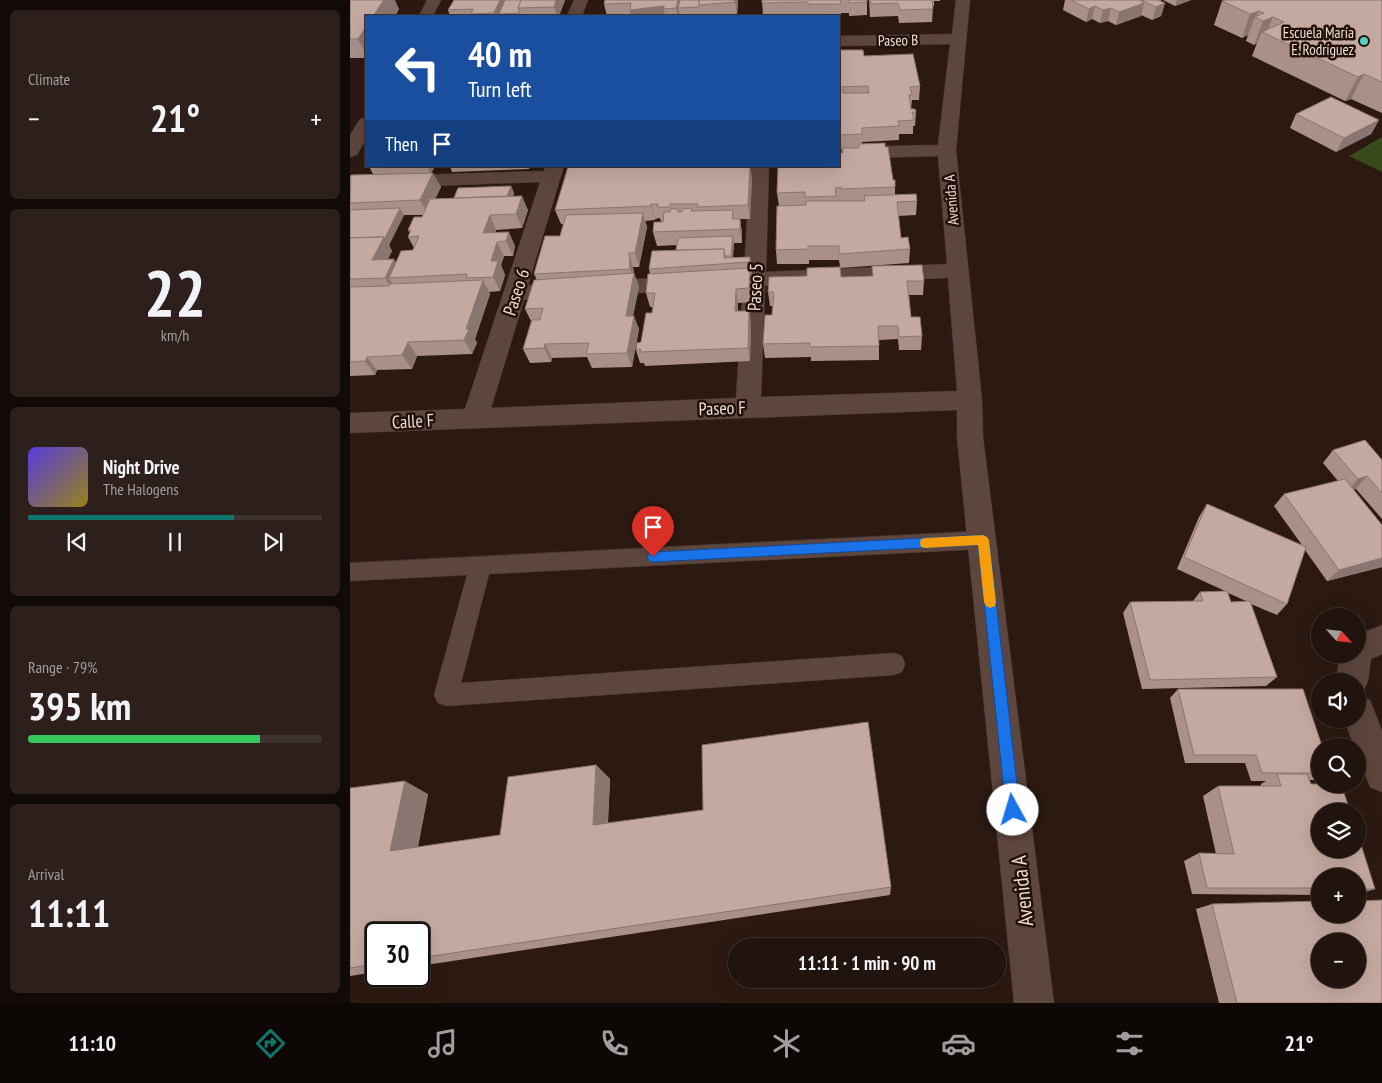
<!DOCTYPE html>
<meta charset="utf-8">
<style>
body{margin:0;font-family:"PT Sans Narrow",sans-serif;background:#2d201c;color:#f1f3f6;height:100vh;display:flex;flex-direction:column;font-size:19px;white-space:nowrap}
*{box-sizing:border-box;margin:0}
p{font-size:16px;color:#a29e9e}
.icon{flex:none;width:28px;height:28px;fill:none;stroke:currentColor;stroke-width:2;stroke-linecap:round;stroke-linejoin:round}
.map{position:relative;flex:1;overflow:hidden}
.panel{display:flex;flex-direction:column;gap:10px;padding:10px;background:#120a08;width:350px}
.panel>*{flex:none}
.top-card{position:absolute;left:15px;top:15px;width:475px;height:152px;border-radius:0px;box-shadow:0 5px 20px #0002,0 0 0 1px #3e322e;background:#1a4fa0;color:#fff;overflow:hidden}
.needle{width:32px;rotate:117deg}
.buttons{position:absolute;left:961px;top:608px;display:grid;gap:10px}
.buttons a{display:grid;place-items:center;width:55px;height:55px;border-radius:50%;background:#21130e;box-shadow:0 5px 20px #0002,0 0 0 1px #3e322e;font-size:25px}
.speed{position:absolute;left:15px;top:922px;display:flex;gap:10px;font-size:25px;font-weight:700;text-align:center}
.speed>*{display:grid;place-content:center;width:65px;height:65px;border-radius:50%;background:#21130e;box-shadow:0 5px 20px #0002,0 0 0 1px #3e322e;line-height:1}
.speed .limit{border:2px solid #111;border-radius:8px;background:#fff;color:#111}
.pin{position:absolute;display:grid;place-items:center;width:42px;height:42px;color:#fff;margin:-51px -21px;border-radius:50% 50% 50% 0;rotate:-45deg;box-shadow:0 0 5px #0007}
.pin .icon{rotate:45deg}
.me{position:absolute;width:55px;margin:-28px;rotate:354deg;stroke-linejoin:round;filter:drop-shadow(0 0 4px #0008)}
.turn{display:flex;align-items:center;gap:18px;height:105px;padding:0 20px;font-size:22px}
.turn .icon{width:65px;height:65px;stroke-width:2.5}
.turn b{display:block;font-size:35px;line-height:42px}
.then{display:flex;align-items:center;height:48px;padding:0 20px;background:#0003;gap:10px;font-size:19px}
.big{font-size:38px;font-weight:700;line-height:1.1}
.panel .widget{flex:1;display:flex;flex-direction:column;justify-content:center;gap:8px;min-width:0;padding:0 18px;border-radius:8px;background:#2d201c}
.panel .dial{align-items:center;gap:0}
.dial b{font-size:65px;line-height:1}
.song{display:flex;align-items:center;gap:15px}
.cover{width:60px;height:60px;border-radius:8px;background:linear-gradient(135deg,hsl(250 70% 55%),hsl(50 70% 35%))}
.played{height:5px;border-radius:2px;background:linear-gradient(90deg,#0f766e 70%,#3e322e 70%)}
.keys{display:flex;justify-content:space-around;direction:ltr}
.heat{display:flex;justify-content:space-between;align-items:center;font-size:28px;direction:ltr}
.charge{height:8px;border-radius:4px;background:linear-gradient(90deg,#34c759 79%,#3e322e 0)}
.trip{position:absolute;left:378px;top:938px;width:278px;height:50px;border-radius:25px;background:#21130e;box-shadow:0 5px 20px #0002,0 0 0 1px #3e322e;font-weight:700;line-height:50px;text-align:center}
.tab-bar{display:flex;height:80px;justify-content:space-around;align-items:center;background:#0d0806;color:#a29e9e}
.tab-bar .icon{width:35px;height:35px}
.tab-bar .on{color:#0f766e}
.tab-bar b{font-size:22px;color:#f1f3f6}
main{display:flex;flex:1;min-height:0}
.map>svg:first-child{display:block}
.green{fill:#364b19}
.lines{fill:none;stroke-linecap:round;stroke-linejoin:round}
.service-casing{stroke:#433431;stroke-width:1}
.minor-casing{stroke:#433431;stroke-width:1}
.service{fill:#5d463e;fill-rule:evenodd}
.minor{fill:#5d463e;fill-rule:evenodd}
.wall{fill:#a9918a;fill-rule:evenodd}
.shaded-wall{fill:#897670}
.building{fill:#c4a9a0;stroke:#897670;fill-rule:evenodd}
.route{fill:#1a73e8;stroke:#114b97}
.slow{fill:#f59e0b}
.poi-dot{fill:#56cec3;stroke:#221009;stroke-width:2}
.labels{text-anchor:middle;dominant-baseline:central;stroke-width:5;stroke-linejoin:round;paint-order:stroke}
.far-poi-label{font-size:15px;fill:#ebded9;stroke:#221009;text-anchor:end}
.far-street-label{font-size:15px;fill:#ebded9;stroke:#221009}
.street-label{font-size:18px;fill:#ebded9;stroke:#221009}
.near-street-label{font-size:21px;fill:#ebded9;stroke:#221009}
</style>
<main>
<section class="panel">
<div class="widget"><p>Climate</p>
<div class="heat"><a>−</a><b class="big">21°</b><a>+</a></div>
</div>
<div class="widget dial"><b>22</b><p>km/h</p></div>
<div class="widget">
<div class="song"><i class="cover"></i><div><b>Night Drive</b><p>The Halogens</p></div></div>
<div class="played"></div>
<div class="keys"><svg class="icon" aria-label="previous" viewBox="0 0 24 24"><path d="M18 5L8 12l10 7zM5 5v14"/></svg><svg class="icon" aria-label="pause" viewBox="0 0 24 24"><path d="M8 5v14M16 5v14"/></svg><svg class="icon" aria-label="next" viewBox="0 0 24 24"><path d="M6 5l10 7-10 7zM19 5v14"/></svg></div>
</div>
<div class="widget"><p>Range · 79%</p><b class="big">395 km</b><div class="charge"></div></div>
<div class="widget"><p>Arrival</p><b class="big">11:11</b></div>
</section>
<div class="map">
<svg width="1032" height="1003" viewBox="0 0 1032 1003">
<rect width="100%" height="100%" fill="#2c1912"/>
<!-- green -->
<path class="green" d="M 1032,137 L 1032,172 L 999,156 Z"/>
<g class="lines">
<!-- service casing -->
<g class="service-casing">
<path id="service" d="M 633,531 L 640,534 L 643,540 L 640,546 L 633,549 L 139,574 L 111,683 L 544,653 L 552,656 L 555,664 L 552,672 L 544,675 L 96,706 L 88,703 L 84,695 L 117,575 L 0,581 L 0,563 Z"/>
</g>
<!-- minor casing -->
<g class="minor-casing">
<g id="minor">
<path d="M 77,0 L 91,0 L 83,16 L 69,16 Z"/>
<path d="M 224,0 L 238,0 L 232,16 L 217,16 Z"/>
<path d="M 606,0 L 620,0 L 606,150 L 632,400 L 633,437 L 704,1003 L 664,1003 L 607,437 L 607,410 L 0,433 L 0,413 L 115,409 L 190,182 L 0,189 L 0,177 L 194,171 L 195,166 L 214,166 L 178,285 L 394,273 L 400,166 L 419,166 L 416,272 L 597,264 L 588,156 L 489,159 L 489,147 L 588,145 L 600,44 L 489,46 L 489,36 L 602,34 ZM 598,278 L 607,391 L 411,397 L 415,286 ZM 393,287 L 386,398 L 141,408 L 174,300 Z"/>
<path d="M 16,118 L 16,139 L 7,155 L 0,157 L 0,135 L 10,119 Z"/>
<path d="M 1032,625 L 1032,654 L 1021,659 L 1018,681 L 1013,692 L 1008,694 L 1008,681 L 986,681 L 990,654 L 1008,654 L 1008,635 Z"/>
<path d="M 1008,695 L 1020,700 L 1032,731 L 1032,792 L 1020,787 L 1008,755 L 1008,746 L 1004,746 L 994,719 L 1008,719 Z"/>
</g>
</g>
<!-- service -->
<use href="#service" class="service"/>
<!-- minor -->
<use href="#minor" class="minor"/>
</g>
<!-- wall -->
<g class="wall">
<path d="M 0,0 L 49,9 L 45,16 L 16,16 L 16,58 L 0,58 Z"/>
<path d="M 215,0 L 209,16 L 100,16 L 98,10 Z"/>
<path d="M 255,0 L 388,0 L 387,15 L 350,16 L 350,14 L 330,15 L 330,16 L 257,16 L 254,4 Z"/>
<path d="M 412,0 L 517,0 L 517,15 L 499,16 L 499,13 L 491,13 L 491,17 L 458,16 L 458,15 L 413,16 Z"/>
<path d="M 519,0 L 590,0 L 590,1 L 584,1 L 584,6 L 583,6 L 582,22 L 549,23 L 548,16 L 520,17 Z"/>
<path d="M 715,0 L 811,0 L 811,1 L 815,3 L 811,16 L 802,20 L 791,15 L 791,16 L 766,25 L 758,21 L 750,23 L 742,19 L 736,22 L 713,10 Z"/>
<path d="M 813,0 L 841,0 L 825,6 Z"/>
<path d="M 1032,0 L 1032,113 L 1001,99 L 995,101 L 902,56 L 907,43 L 904,45 L 896,41 L 898,35 L 892,38 L 864,25 L 872,1 Z"/>
<path d="M 489,50 L 514,56 L 570,86 L 569,100 L 562,100 L 561,109 L 566,112 L 565,126 L 563,126 L 563,134 L 549,134 L 549,140 L 512,142 L 512,144 L 535,147 L 543,180 L 545,187 L 545,195 L 567,201 L 566,215 L 548,216 L 551,238 L 560,249 L 559,263 L 490,268 L 491,277 L 574,281 L 573,295 L 559,295 L 561,317 L 572,336 L 571,350 L 549,350 L 548,339 L 529,340 L 529,360 L 461,361 L 461,357 L 415,358 L 413,344 L 422,315 L 423,306 L 420,306 L 418,292 L 457,276 L 490,267 L 489,260 L 459,260 L 459,264 L 427,264 L 426,250 L 429,206 L 427,193 L 492,153 L 492,149 L 489,149 Z"/>
<path d="M 946,114 L 1029,120 L 1021,134 L 986,152 L 940,128 Z"/>
<path d="M 19,166 L 85,166 L 81,173 L 91,187 L 85,199 L 104,198 L 161,186 L 164,193 L 163,196 L 178,210 L 172,228 L 146,230 L 145,233 L 165,246 L 163,256 L 154,256 L 151,265 L 155,275 L 150,291 L 139,292 L 140,294 L 125,339 L 127,343 L 122,354 L 67,356 L 62,369 L 27,370 L 25,375 L 0,376 L 0,176 L 46,174 L 23,174 ZM 54,215 L 73,215 L 72,217 L 58,230 L 60,233 L 58,237 L 64,248 L 63,250 L 46,262 L 38,259 L 42,251 L 39,245 Z"/>
<path d="M 100,166 L 180,166 L 179,169 L 102,172 Z"/>
<path d="M 402,177 L 400,219 L 390,219 L 392,233 L 392,243 L 384,243 L 383,258 L 400,257 L 402,271 L 401,276 L 402,282 L 401,302 L 388,303 L 388,311 L 399,311 L 401,325 L 400,361 L 295,366 L 294,363 L 290,363 L 286,350 L 291,342 L 302,313 L 303,307 L 300,307 L 296,293 L 300,274 L 299,269 L 326,250 L 327,245 L 307,246 L 303,232 L 311,222 L 310,218 L 305,219 L 305,220 L 295,221 L 297,227 L 289,267 L 283,267 L 284,273 L 289,287 L 283,316 L 289,329 L 282,367 L 242,368 L 237,357 L 202,358 L 201,362 L 180,363 L 173,349 L 181,321 L 175,309 L 187,280 L 184,274 L 210,236 L 214,224 L 211,224 L 205,210 Z"/>
<path d="M 983,450 L 1032,460 L 1032,519 L 1006,489 L 1003,489 L 1032,525 L 1032,567 L 977,581 L 955,550 L 937,604 L 927,615 L 901,604 L 927,677 L 916,686 L 792,689 L 773,613 L 780,602 L 843,601 L 850,592 L 875,591 L 827,569 L 849,517 L 857,504 L 952,545 L 924,506 L 934,494 L 988,481 L 973,463 ZM 878,593 L 896,601 L 881,602 Z"/>
<path d="M 828,689 L 970,746 L 970,779 L 968,780 L 959,780 L 961,784 L 1025,889 L 1008,894 L 1008,876 L 970,876 L 970,895 L 842,894 L 834,861 L 849,853 L 866,854 L 853,796 L 868,786 L 911,786 L 911,784 L 916,781 L 901,781 L 895,763 L 835,763 L 820,698 Z"/>
<path d="M 246,765 L 260,779 L 258,823 L 541,887 L 540,895 L 69,966 L 69,934 L 26,934 L 26,972 L 0,976 L 0,788 L 78,794 L 68,847 L 150,835 Z"/>
<path d="M 862,904 L 1032,1003 L 869,1003 L 846,909 Z"/>
</g>
<!-- shaded-wall -->
<g class="shaded-wall">
<path d="M 34,0 L 45,0 L 49,9 L 45,16 L 23,16 Z"/>
<path d="M 150,0 L 160,0 L 149,14 L 150,16 L 145,16 L 144,13 Z"/>
<path d="M 206,0 L 215,0 L 209,16 L 207,16 L 204,7 Z"/>
<path d="M 328,0 L 332,0 L 328,8 L 330,16 L 328,16 L 326,8 Z"/>
<path d="M 385,0 L 388,0 L 387,15 L 385,2 Z"/>
<path d="M 827,0 L 841,0 L 825,6 Z"/>
<path d="M 794,3 L 791,16 L 766,25 L 769,12 Z"/>
<path d="M 815,3 L 811,16 L 802,20 L 806,7 Z"/>
<path d="M 314,6 L 314,9 L 315,16 L 281,16 L 280,10 Z"/>
<path d="M 745,6 L 742,19 L 736,22 L 739,9 Z"/>
<path d="M 761,8 L 758,21 L 750,23 L 753,10 Z"/>
<path d="M 909,11 L 906,17 L 905,17 L 898,35 L 892,38 L 900,14 Z"/>
<path d="M 923,17 L 916,34 L 912,32 L 907,43 L 904,45 L 913,21 Z"/>
<path d="M 16,27 L 16,54 L 8,39 Z"/>
<path d="M 1014,74 L 1001,99 L 995,101 L 1008,77 Z"/>
<path d="M 1029,120 L 1021,134 L 986,152 L 994,138 Z"/>
<path d="M 77,166 L 85,166 L 81,174 Z"/>
<path d="M 400,166 L 402,177 L 400,219 L 398,205 Z"/>
<path d="M 83,173 L 91,187 L 78,214 L 70,200 Z"/>
<path d="M 161,186 L 164,193 L 158,210 L 155,203 Z"/>
<path d="M 172,196 L 178,210 L 172,228 L 166,214 Z"/>
<path d="M 301,204 L 305,219 L 305,220 L 301,206 Z"/>
<path d="M 50,208 L 54,215 L 39,245 L 42,251 L 31,274 L 22,260 Z"/>
<path d="M 293,213 L 297,227 L 289,267 L 285,253 Z"/>
<path d="M 140,215 L 146,230 L 139,247 L 133,233 Z"/>
<path d="M 390,219 L 392,233 L 392,243 L 390,229 Z"/>
<path d="M 159,232 L 165,246 L 163,256 L 156,241 Z"/>
<path d="M 383,236 L 384,243 L 382,263 L 381,256 Z"/>
<path d="M 147,242 L 154,256 L 151,265 L 155,275 L 150,291 L 143,277 L 141,261 Z"/>
<path d="M 279,253 L 283,267 L 284,275 L 284,273 L 289,287 L 280,330 L 276,316 L 283,278 L 280,269 Z"/>
<path d="M 400,257 L 402,271 L 401,276 L 402,282 L 401,302 L 399,288 L 400,268 L 399,262 Z"/>
<path d="M 44,259 L 52,273 L 39,278 L 45,288 L 44,292 L 35,278 Z"/>
<path d="M 133,280 L 140,294 L 125,339 L 127,343 L 122,354 L 114,340 L 116,329 Z"/>
<path d="M 386,289 L 388,303 L 387,325 L 385,311 Z"/>
<path d="M 399,311 L 401,325 L 400,361 L 398,348 Z"/>
<path d="M 284,316 L 289,329 L 282,367 L 277,353 Z"/>
<path d="M 58,342 L 67,356 L 62,369 L 52,355 Z"/>
<path d="M 195,344 L 202,358 L 201,362 L 194,348 Z"/>
<path d="M 17,357 L 27,370 L 25,375 L 15,361 Z"/>
<path d="M 1017,476 L 1006,489 L 997,491 L 1008,479 Z"/>
<path d="M 1032,558 L 1032,567 L 977,581 L 989,570 Z"/>
<path d="M 246,765 L 260,779 L 257,836 L 243,825 Z"/>
<path d="M 55,781 L 78,794 L 65,861 L 40,851 Z"/>
</g>
<!-- building -->
<g class="building">
<path d="M 0,0 L 34,0 L 23,16 L 16,16 L 16,27 L 8,39 L 0,39 Z"/>
<path d="M 104,0 L 150,0 L 144,13 L 121,14 L 123,9 L 98,10 Z"/>
<path d="M 155,0 L 171,0 L 168,8 L 170,13 L 149,14 Z"/>
<path d="M 171,0 L 206,0 L 204,7 L 168,8 Z"/>
<path d="M 255,0 L 328,0 L 326,8 L 314,9 L 314,6 L 280,10 L 281,3 L 254,4 Z"/>
<path d="M 330,0 L 349,0 L 349,7 L 328,8 Z"/>
<path d="M 349,0 L 385,0 L 385,2 L 349,5 Z"/>
<path d="M 412,0 L 490,0 L 491,4 L 458,4 L 458,2 L 412,3 Z"/>
<path d="M 499,0 L 517,0 L 517,2 L 499,3 Z"/>
<path d="M 520,0 L 582,0 L 583,9 L 550,10 L 548,3 L 521,4 Z"/>
<path d="M 721,0 L 790,0 L 794,3 L 769,12 L 761,8 L 753,10 L 745,6 L 739,9 Z"/>
<path d="M 791,0 L 807,0 L 815,3 L 806,7 Z"/>
<path d="M 876,0 L 1032,0 L 1032,82 L 1014,74 L 1008,77 L 912,32 L 934,22 L 923,17 L 913,21 L 905,17 L 914,13 L 909,11 L 900,14 L 872,1 Z"/>
<path d="M 489,50 L 513,50 L 514,56 L 563,54 L 570,86 L 560,87 L 562,95 L 559,95 L 561,109 L 565,109 L 566,112 L 562,112 L 564,120 L 548,121 L 549,126 L 512,128 L 512,134 L 489,135 L 489,90 L 492,90 L 493,93 L 519,93 L 518,86 L 489,87 Z"/>
<path d="M 981,97 L 1029,120 L 994,138 L 946,114 Z"/>
<path d="M 535,143 L 535,147 L 538,147 L 543,180 L 545,180 L 545,187 L 491,189 L 491,187 L 485,188 L 486,196 L 455,197 L 455,192 L 427,193 L 428,166 L 489,166 L 489,153 L 493,153 L 492,148 L 509,148 L 509,144 Z"/>
<path d="M 240,166 L 400,166 L 398,205 L 347,207 L 348,204 L 320,204 L 320,207 L 307,207 L 308,204 L 301,204 L 301,206 L 205,210 L 218,167 Z"/>
<path d="M 83,173 L 70,200 L 0,203 L 1,175 Z"/>
<path d="M 161,186 L 157,196 L 104,198 L 108,188 Z"/>
<path d="M 566,194 L 567,201 L 547,202 L 551,238 L 558,237 L 560,249 L 489,254 L 489,246 L 458,246 L 458,249 L 426,250 L 427,206 L 456,205 L 456,201 L 515,201 L 514,196 Z"/>
<path d="M 172,196 L 166,214 L 140,215 L 133,233 L 159,232 L 156,241 L 147,242 L 141,261 L 148,261 L 143,277 L 116,278 L 117,274 L 39,278 L 51,251 L 63,250 L 69,236 L 58,237 L 61,230 L 58,230 L 64,217 L 72,217 L 80,199 Z"/>
<path d="M 50,208 L 35,238 L 34,237 L 27,237 L 0,238 L 0,210 Z"/>
<path d="M 342,208 L 341,211 L 383,210 L 382,219 L 390,219 L 390,229 L 303,232 L 304,222 L 313,222 L 314,212 L 320,212 L 320,209 L 328,209 L 328,212 L 332,212 L 332,209 Z"/>
<path d="M 293,213 L 285,253 L 279,253 L 280,269 L 184,274 L 195,236 L 210,236 L 216,215 Z"/>
<path d="M 383,236 L 381,256 L 375,256 L 374,249 L 326,250 L 328,238 Z"/>
<path d="M 34,237 L 22,260 L 44,259 L 35,278 L 0,279 L 0,238 Z"/>
<path d="M 374,249 L 374,258 L 400,257 L 399,262 L 299,269 L 302,251 Z"/>
<path d="M 572,265 L 574,281 L 557,281 L 561,317 L 570,317 L 572,336 L 549,337 L 548,326 L 528,326 L 529,346 L 460,347 L 460,343 L 413,344 L 415,315 L 422,315 L 424,292 L 418,292 L 419,277 L 457,276 L 457,268 L 490,267 L 491,277 L 523,276 L 522,266 Z"/>
<path d="M 400,268 L 399,288 L 386,289 L 385,311 L 399,311 L 398,348 L 290,352 L 291,349 L 286,350 L 287,343 L 291,342 L 296,313 L 302,313 L 305,293 L 296,293 L 298,274 Z"/>
<path d="M 284,273 L 276,316 L 284,316 L 277,353 L 236,354 L 239,343 L 195,344 L 194,348 L 173,349 L 182,320 L 190,320 L 193,308 L 175,309 L 184,280 Z"/>
<path d="M 133,280 L 116,329 L 119,329 L 114,340 L 58,342 L 52,355 L 17,357 L 15,361 L 0,362 L 0,287 L 39,286 L 40,284 Z"/>
<path d="M 1015,440 L 1032,460 L 1032,493 L 1017,476 L 1008,479 L 983,450 Z"/>
<path d="M 995,479 L 1032,525 L 1032,558 L 989,570 L 934,494 Z"/>
<path d="M 857,504 L 956,547 L 937,604 L 834,557 Z"/>
<path d="M 877,591 L 881,602 L 900,601 L 927,677 L 800,680 L 780,602 L 853,601 L 850,592 Z"/>
<path d="M 828,689 L 953,689 L 972,746 L 970,746 L 970,773 L 912,773 L 906,755 L 844,755 Z"/>
<path d="M 518,722 L 541,887 L 69,958 L 69,934 L 26,934 L 26,964 L 0,968 L 0,788 L 55,781 L 40,851 L 150,835 L 158,777 L 246,765 L 243,825 L 353,810 L 352,745 Z"/>
<path d="M 927,774 L 957,774 L 961,784 L 991,784 L 1000,811 L 970,811 L 970,849 L 1008,849 L 1008,835 L 1025,889 L 1008,889 L 1008,876 L 970,876 L 970,888 L 857,888 L 849,853 L 884,854 L 868,786 L 931,786 Z"/>
<path d="M 1032,900 L 1032,1003 L 887,1003 L 862,904 L 970,901 L 970,914 L 1008,914 L 1008,901 ZM 970,941 L 1008,941 L 1008,979 L 970,979 Z"/>
</g>
<!-- route -->
<path class="route" d="M 633,535 L 637,537 L 639,540 L 670,810 L 668,815 L 663,817 L 658,815 L 656,810 L 628,545 L 303,562 L 299,561 L 297,557 L 299,553 L 303,552 Z"/>
<!-- slow -->
<path class="slow" d="M 633,535 L 637,537 L 639,540 L 646,602 L 645,606 L 640,608 L 636,606 L 634,602 L 628,545 L 575,548 L 571,547 L 570,543 L 571,539 L 575,538 Z"/>
<!-- markers -->
<circle class="poi-dot" cx="1014" cy="41" r="5"/>
<g class="labels">
<!-- far-poi labels -->
<g class="far-poi-label">
<text x="1004" y="32">Escuela María<tspan x="1004" dy="17">E. Rodríguez</tspan></text>
</g>
<!-- far-street labels -->
<g class="far-street-label">
<text transform="translate(548 40) rotate(-1)">Paseo B</text>
<text transform="translate(601 200) rotate(-95)">Avenida A</text>
</g>
<!-- street labels -->
<g class="street-label">
<text transform="translate(405 287) rotate(-87)">Paseo 5</text>
<text transform="translate(166 292) rotate(-72)">Paseo 6</text>
<text transform="translate(372 408) rotate(-2)">Paseo F</text>
<text transform="translate(63 421) rotate(-3)">Calle F</text>
</g>
<!-- near-street labels -->
<g class="near-street-label">
<text transform="translate(672 891) rotate(-96)">Avenida A</text>
</g>
</g>
</svg>
<div class="buttons">
<a><svg class="needle" viewBox="-14 -14 28 28"><path d="M0-13l5 13h-10z" fill="#e53935"/><path d="M0 13l5-13h-10z" fill="#a29e9e"/></svg></a>
<a><svg class="icon" aria-label="sound" viewBox="0 0 24 24"><path d="M4 9h4l5-4v14l-5-4H4zM17 9q2 3 0 6"/></svg></a>
<a><svg class="icon" aria-label="search" viewBox="0 0 24 24"><circle cx="10" cy="10" r="6"/><path d="M15 15l6 6"/></svg></a>
<a><svg class="icon" aria-label="layers" viewBox="0 0 24 24"><path d="M12 4l9 5-9 5-9-5zM3 14l9 5 9-5"/></svg></a>
<a>+</a>
<a>−</a>
</div>
<div class="speed"><div class="limit">30</div></div>
<div class="pin" style="left:303px;top:557px;background:#d93025"><svg class="icon" aria-label="arrive" viewBox="0 0 24 24"><path d="M6 21V4h12l-3 4 3 4H6"/></svg></div>
<svg class="me" style="left:663px;top:810px" viewBox="-20 -20 40 40"><circle r="19" fill="#fff"/><path d="M0-13L10 11 0 6-10 11z" fill="#1a73e8"/></svg>
<div class="trip">11:11 · 1 min · 90 m</div>
<div class="top-card">
<div class="turn"><svg class="icon" aria-label="left" viewBox="0 0 24 24"><path d="M17 20v-9H6M10 6l-5 5 5 5"/></svg><div><b>40 m</b>Turn left</div></div>
<div class="then">Then<svg class="icon" aria-label="arrive" viewBox="0 0 24 24"><path d="M6 21V4h12l-3 4 3 4H6"/></svg></div>
</div>
</div>
</main>
<nav class="tab-bar">
<b>11:10</b>
<svg class="icon on" aria-label="directions" viewBox="0 0 24 24"><path d="M12 3l9 9-9 9-9-9zM9 14v-3h6M13 9l2 2-2 2"/></svg>
<svg class="icon" aria-label="music" viewBox="0 0 24 24"><path d="M9 18V5l10-2v13"/><circle cx="6" cy="18" r="3"/><circle cx="16" cy="16" r="3"/></svg>
<svg class="icon" aria-label="phone" viewBox="0 0 24 24"><path d="M5 4h4l2 5-3 2q2 4 5 5l2-3 5 2v4C11 20 4 13 5 4z"/></svg>
<svg class="icon" aria-label="climate" viewBox="0 0 24 24"><path d="M12 3v18M4 7l16 10M4 17L20 7"/></svg>
<svg class="icon" aria-label="car" viewBox="0 0 24 24"><path d="M5 17H2v-5l4-1 3-4h7l3 4 3 1v5h-3M9 17h6M6 11h13"/><circle cx="7" cy="17" r="2"/><circle cx="17" cy="17" r="2"/></svg>
<svg class="icon" aria-label="filters" viewBox="0 0 24 24"><path d="M4 7h16M4 17h16"/><circle cx="9" cy="7" r="2"/><circle cx="15" cy="17" r="2"/></svg>
<b>21°</b>
</nav>
